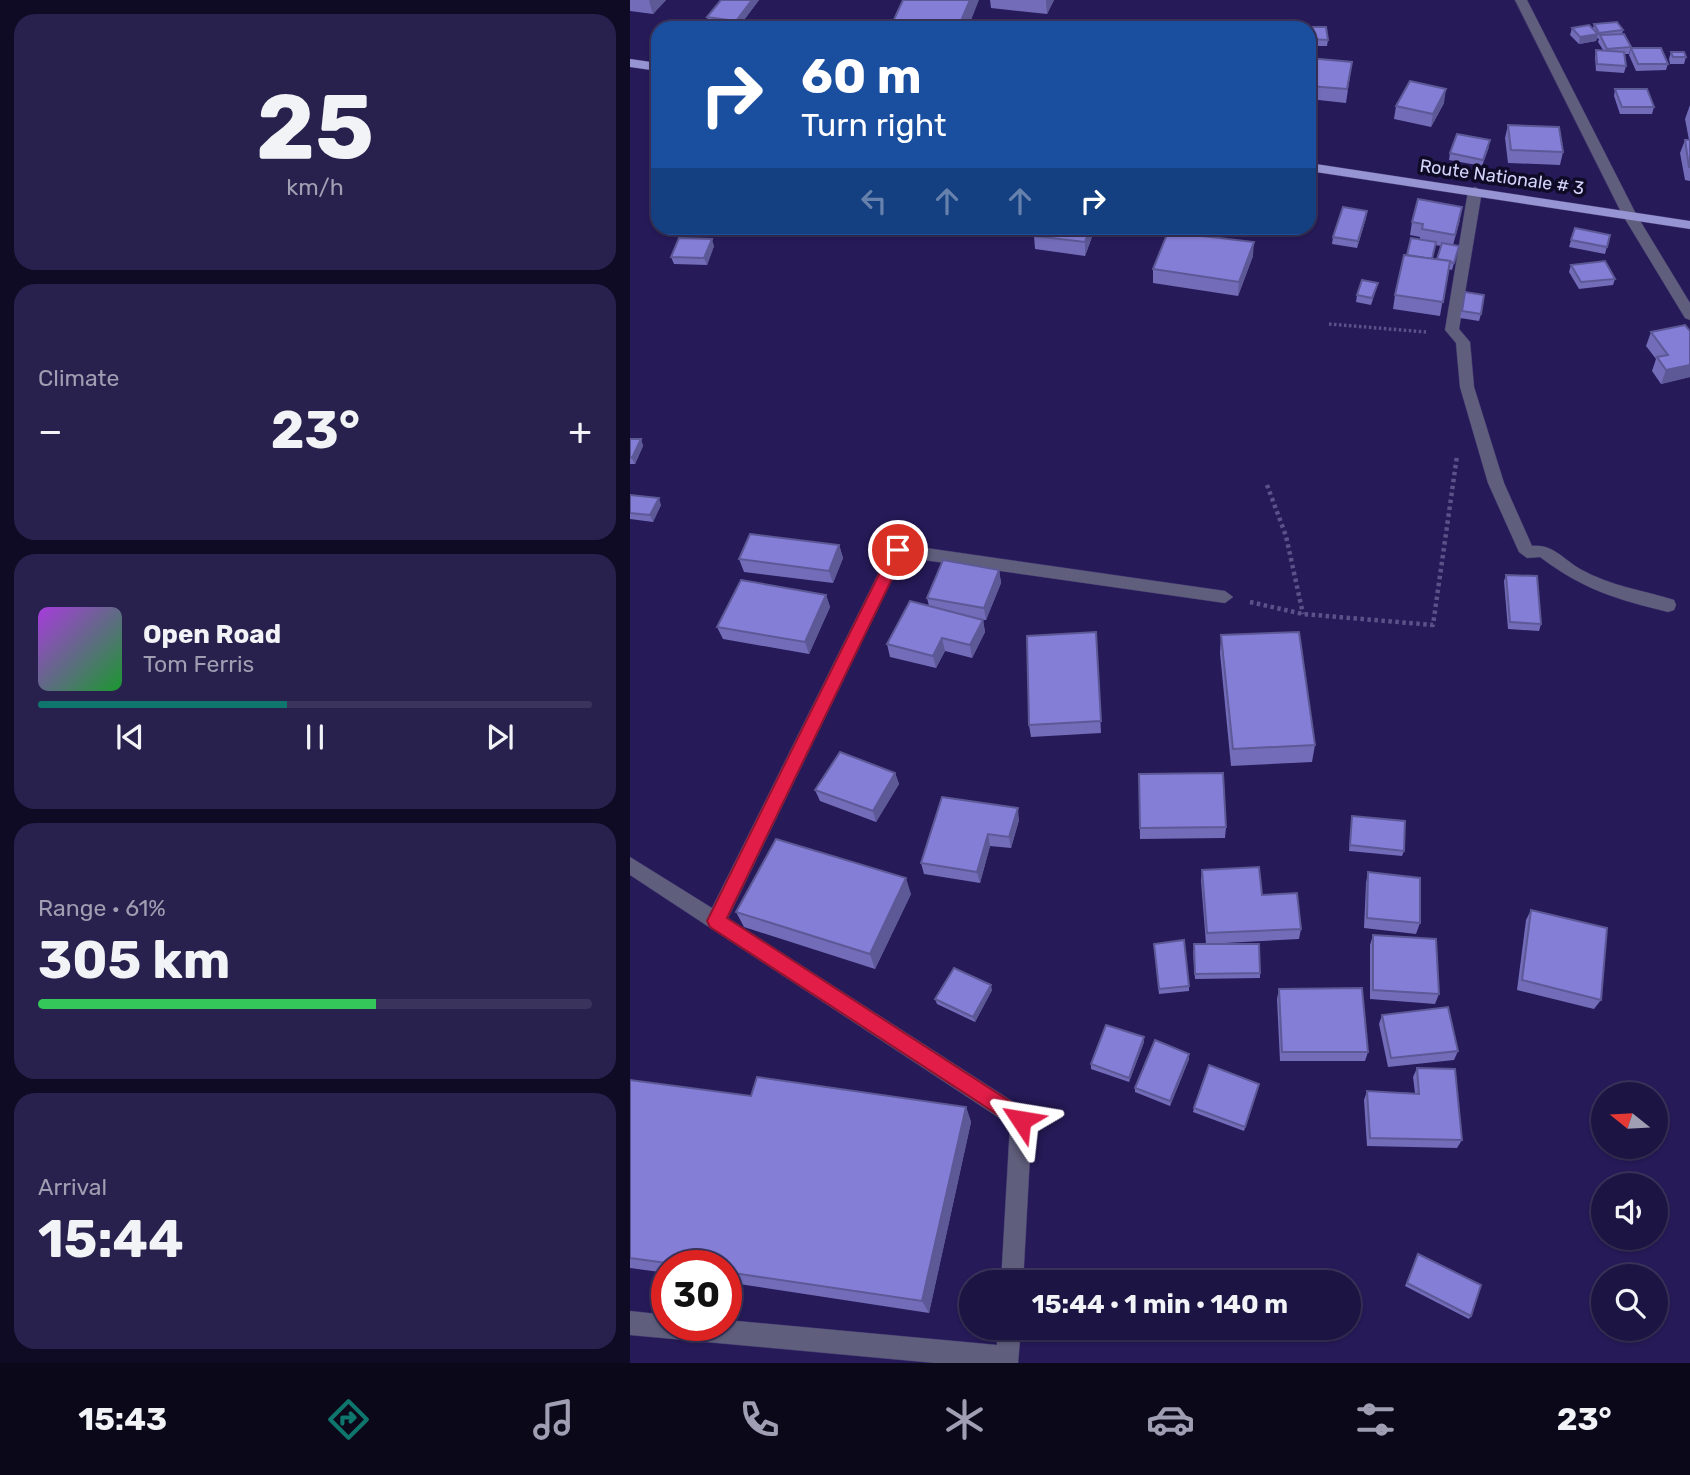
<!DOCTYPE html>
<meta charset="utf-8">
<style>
body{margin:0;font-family:Rubik,sans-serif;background:#29214d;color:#f1f3f6;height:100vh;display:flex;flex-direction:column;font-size:26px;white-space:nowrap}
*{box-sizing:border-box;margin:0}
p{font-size:23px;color:#a09eb2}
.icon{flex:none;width:38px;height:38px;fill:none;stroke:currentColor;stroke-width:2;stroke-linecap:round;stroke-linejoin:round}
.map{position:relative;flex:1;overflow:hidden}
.side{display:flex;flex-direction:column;gap:14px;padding:14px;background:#0f0b24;width:630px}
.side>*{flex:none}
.guide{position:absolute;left:21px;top:21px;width:665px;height:214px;border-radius:21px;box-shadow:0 2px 5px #0004,0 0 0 2px #3a335b;background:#1a4fa0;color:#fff;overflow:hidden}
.needle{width:46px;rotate:288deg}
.controls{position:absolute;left:961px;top:1082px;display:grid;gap:14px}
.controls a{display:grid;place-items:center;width:77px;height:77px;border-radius:50%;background:#1c1442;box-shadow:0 2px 5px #0004,0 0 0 2px #3a335b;font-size:35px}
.speed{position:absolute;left:21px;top:1250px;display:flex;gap:14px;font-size:35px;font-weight:700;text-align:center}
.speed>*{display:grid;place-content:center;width:91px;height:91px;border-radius:50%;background:#1c1442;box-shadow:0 2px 5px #0004,0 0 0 2px #3a335b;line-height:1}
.speed .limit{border:10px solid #d22;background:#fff;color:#111}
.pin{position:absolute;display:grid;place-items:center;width:60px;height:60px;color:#fff;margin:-30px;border:4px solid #fff;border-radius:50%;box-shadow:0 2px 7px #0007}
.me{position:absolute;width:77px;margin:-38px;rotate:303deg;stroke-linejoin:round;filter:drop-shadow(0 0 5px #0008)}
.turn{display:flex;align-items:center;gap:24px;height:147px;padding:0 35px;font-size:32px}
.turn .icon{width:91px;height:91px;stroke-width:2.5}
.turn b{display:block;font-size:49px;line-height:60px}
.lanes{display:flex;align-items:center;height:66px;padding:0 35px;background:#0003;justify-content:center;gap:35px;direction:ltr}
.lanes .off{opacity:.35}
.big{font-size:52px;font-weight:700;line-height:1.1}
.side .card{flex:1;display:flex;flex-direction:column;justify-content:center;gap:10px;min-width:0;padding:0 24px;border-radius:21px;background:#29214d}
.side .dial{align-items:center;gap:0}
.dial b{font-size:91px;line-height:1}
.song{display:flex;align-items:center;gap:21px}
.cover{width:84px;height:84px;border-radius:10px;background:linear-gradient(135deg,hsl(280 70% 55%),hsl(130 70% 35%))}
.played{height:7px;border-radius:4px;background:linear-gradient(90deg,#0f766e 45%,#3a335b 45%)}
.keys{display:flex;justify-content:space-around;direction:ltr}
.heat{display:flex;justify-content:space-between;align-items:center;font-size:38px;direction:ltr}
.charge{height:10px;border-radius:5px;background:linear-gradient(90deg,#34c759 61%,#3a335b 0)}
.trip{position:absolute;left:329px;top:1270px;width:402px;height:70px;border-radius:35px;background:#1c1442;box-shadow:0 2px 5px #0004,0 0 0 2px #3a335b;font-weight:700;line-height:70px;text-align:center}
.dock{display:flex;height:112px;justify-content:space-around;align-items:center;background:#0b081a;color:#a09eb2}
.dock .icon{width:49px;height:49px}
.dock .selected{color:#0f766e}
.dock b{font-size:32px;color:#f1f3f6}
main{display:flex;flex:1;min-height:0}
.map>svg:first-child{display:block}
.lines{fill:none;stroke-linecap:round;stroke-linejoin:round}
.street-casing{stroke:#423872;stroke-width:1}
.primary-casing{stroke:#423872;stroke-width:1}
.path-far1{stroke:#5a5289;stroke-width:3.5;stroke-dasharray:2.5 2.5;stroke-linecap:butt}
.path{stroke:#5a5289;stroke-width:4.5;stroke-dasharray:3.5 3.5;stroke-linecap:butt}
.street{fill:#5f5e7c;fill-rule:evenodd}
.primary{fill:#9694d2;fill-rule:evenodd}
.wall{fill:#726cb9;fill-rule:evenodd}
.shaded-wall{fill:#5d5896}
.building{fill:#857ed7;stroke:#5d5896;stroke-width:2}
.route{fill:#e11d48;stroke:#92132f;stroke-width:2}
.labels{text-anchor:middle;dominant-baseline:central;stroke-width:7;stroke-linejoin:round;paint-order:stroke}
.far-street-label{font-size:18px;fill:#d3d3fa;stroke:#0f0b26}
</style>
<main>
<section class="side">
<div class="card dial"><b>25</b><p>km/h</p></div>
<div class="card"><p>Climate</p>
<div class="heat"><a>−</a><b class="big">23°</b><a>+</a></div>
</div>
<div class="card">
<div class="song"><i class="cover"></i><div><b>Open Road</b><p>Tom Ferris</p></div></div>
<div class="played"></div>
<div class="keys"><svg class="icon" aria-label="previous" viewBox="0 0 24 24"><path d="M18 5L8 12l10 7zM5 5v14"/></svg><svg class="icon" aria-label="pause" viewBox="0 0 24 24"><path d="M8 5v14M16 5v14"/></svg><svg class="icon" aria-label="next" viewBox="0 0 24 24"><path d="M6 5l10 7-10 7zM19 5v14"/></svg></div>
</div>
<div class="card"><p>Range · 61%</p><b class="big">305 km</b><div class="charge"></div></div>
<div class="card"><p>Arrival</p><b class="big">15:44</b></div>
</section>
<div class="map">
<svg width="1060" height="1363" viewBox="0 0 1060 1363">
<rect width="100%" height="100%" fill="#261a58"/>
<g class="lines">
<!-- street casing -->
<g class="street-casing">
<g id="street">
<path d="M 885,0 L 897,0 L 1006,214 L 1060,303 L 1060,320 L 1055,318 L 992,214 Z"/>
<path d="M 845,187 L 852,191 L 829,329 L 840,342 L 844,387 L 874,483 L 902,546 C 923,544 933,559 950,569 C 980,586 1012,590 1044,600 L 1046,605 L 1044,610 L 1038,612 C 986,599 954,590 910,557 L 897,558 L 889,552 L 858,483 L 830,387 L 826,343 L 815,330 L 838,191 Z"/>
<path d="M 268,544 L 595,591 L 603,597 L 595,603 L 273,557 L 98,918 L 399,1112 L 402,1120 L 393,1283 L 371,1283 L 380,1125 L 0,875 L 0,857 L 82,908 L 260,550 Z"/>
<path d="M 0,1311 L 37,1315 L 37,1325 L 96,1325 L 96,1320 L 367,1345 L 367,1328 L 391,1328 L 388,1363 L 305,1363 L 0,1335 Z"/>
</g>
</g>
<!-- primary casing -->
<g class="primary-casing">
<g id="primary">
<path d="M 0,59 L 28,63 L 28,71 L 0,67 Z"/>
<path d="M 679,163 L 1060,221 L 1060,229 L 679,171 Z"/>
</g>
</g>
<!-- path-far1 -->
<path class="path-far1" d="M 699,324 L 796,332"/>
<!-- path -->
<g class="path">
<path d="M 637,485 L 656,536 L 673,614"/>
<path d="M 620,602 L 673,614 L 803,625 L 827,456"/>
</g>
<!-- street -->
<use href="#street" class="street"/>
<!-- primary -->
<use href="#primary" class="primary"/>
</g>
<!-- wall -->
<g class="wall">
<path d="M 0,0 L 36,0 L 23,14 L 0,11 Z"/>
<path d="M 91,0 L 129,0 L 108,28 L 79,24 L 77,17 Z"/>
<path d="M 360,0 L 424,0 L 417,14 L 361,8 Z"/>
<path d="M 964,24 L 993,30 L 992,34 L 1001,47 L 999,54 L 994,54 L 996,66 L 994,73 L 966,71 L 965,57 L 966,50 L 973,50 L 968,42 L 969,39 L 967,38 L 966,41 L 949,44 L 940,35 L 942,28 L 963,29 Z"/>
<path d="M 261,26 L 338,28 L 262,28 Z"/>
<path d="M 679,28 L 698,40 L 697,46 L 679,46 Z"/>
<path d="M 1001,48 L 1038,64 L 1036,70 L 1006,71 L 999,55 Z"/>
<path d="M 1041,52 L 1056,57 L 1054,64 L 1040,64 L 1039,59 Z"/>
<path d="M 679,58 L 722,62 L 716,103 L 679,99 Z"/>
<path d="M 985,89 L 1024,107 L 1022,114 L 990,114 L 984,96 Z"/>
<path d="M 814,103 L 801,127 L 764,119 L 766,106 Z"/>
<path d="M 1060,105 L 1060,181 L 1055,180 L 1050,153 L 1055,140 L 1059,140 L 1055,119 Z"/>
<path d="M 878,125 L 933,152 L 930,165 L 878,163 L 875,138 Z"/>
<path d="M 859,147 L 852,166 L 819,160 L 820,153 Z"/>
<path d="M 736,218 L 727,248 L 702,244 L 703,237 Z"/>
<path d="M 830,220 L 823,245 L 829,246 L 822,270 L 818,269 L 810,316 L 763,309 L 765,295 L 777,255 L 790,240 L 790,237 L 780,235 L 782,222 ZM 805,245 L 811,246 L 807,259 L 802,259 Z"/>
<path d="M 631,228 L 664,228 L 661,236 L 631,230 Z"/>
<path d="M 945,228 L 980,235 L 975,254 L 939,247 Z"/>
<path d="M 463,234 L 455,256 L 405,249 L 404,236 Z"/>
<path d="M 84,246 L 77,265 L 44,264 L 41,257 Z"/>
<path d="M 623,256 L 608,296 L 523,283 L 523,269 Z"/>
<path d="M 941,265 L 985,279 L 983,285 L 949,289 L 939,272 Z"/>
<path d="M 746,290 L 741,305 L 726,302 L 727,295 Z"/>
<path d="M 835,292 L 851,314 L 849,321 L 830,318 Z"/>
<path d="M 1060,331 L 1060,377 L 1031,384 L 1022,371 L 1026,359 L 1016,346 L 1021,332 Z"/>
<path d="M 0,439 L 11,439 L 13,446 L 5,464 L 0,464 Z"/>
<path d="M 0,495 L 31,505 L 23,522 L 0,519 Z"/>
<path d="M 209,545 L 213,558 L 203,583 L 114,572 L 109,559 Z"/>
<path d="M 369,570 L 371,583 L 356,620 L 353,620 L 355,632 L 342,658 L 315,651 L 306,668 L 260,657 L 257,644 L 299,606 L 297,598 Z"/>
<path d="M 876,575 L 911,624 L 909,631 L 878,629 L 874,581 Z"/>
<path d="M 196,595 L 200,607 L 179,654 L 93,639 L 87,627 Z"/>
<path d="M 466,632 L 471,733 L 401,737 L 399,725 Z"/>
<path d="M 591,635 L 685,745 L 682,762 L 601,766 L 590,653 Z"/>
<path d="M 265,773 L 269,784 L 246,822 L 190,801 L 185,790 Z"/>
<path d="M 509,774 L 596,827 L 595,838 L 510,839 Z"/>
<path d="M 722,816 L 774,851 L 772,856 L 719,851 Z"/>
<path d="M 389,820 L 381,848 L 360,846 L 350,883 L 294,874 L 291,863 Z"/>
<path d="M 572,870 L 632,895 L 671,929 L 669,939 L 576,944 L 571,881 Z"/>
<path d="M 738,872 L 790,923 L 786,934 L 734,928 L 736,883 Z"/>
<path d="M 281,894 L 245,969 L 114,927 L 106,912 Z"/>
<path d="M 901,910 L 971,1000 L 964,1009 L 887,990 L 896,920 Z"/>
<path d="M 743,935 L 809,994 L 805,1004 L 740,999 L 740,945 Z"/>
<path d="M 524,944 L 559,986 L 559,991 L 529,994 Z"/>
<path d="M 563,950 L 630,973 L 630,978 L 565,979 Z"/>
<path d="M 649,989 L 738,1052 L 735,1061 L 650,1061 L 647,999 Z"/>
<path d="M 362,990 L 345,1022 L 307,1004 L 305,999 Z"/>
<path d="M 752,1015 L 828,1051 L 824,1060 L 758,1067 L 749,1024 Z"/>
<path d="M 514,1042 L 499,1082 L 461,1069 L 461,1064 Z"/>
<path d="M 559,1059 L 540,1106 L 505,1092 L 505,1088 Z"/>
<path d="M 787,1068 L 832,1140 L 827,1148 L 737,1146 L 734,1100 L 737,1091 L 785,1093 L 783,1077 Z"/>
<path d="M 0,1080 L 121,1096 L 336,1107 L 341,1122 L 299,1313 L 96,1282 L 96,1265 L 37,1265 L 37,1273 L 0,1268 Z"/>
<path d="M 629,1084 L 614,1131 L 563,1112 L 564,1108 Z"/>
<path d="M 788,1254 L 841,1316 L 839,1319 L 775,1286 Z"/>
</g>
<!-- shaded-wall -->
<g class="shaded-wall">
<path d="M 20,0 L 36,0 L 23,14 L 19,1 Z"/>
<path d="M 122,0 L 129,0 L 108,28 L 106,21 Z"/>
<path d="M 340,0 L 349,0 L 338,28 L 328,28 Z"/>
<path d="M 416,0 L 424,0 L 417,14 L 416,1 Z"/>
<path d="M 968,34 L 966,41 L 949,44 L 950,37 Z"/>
<path d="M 816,89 L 814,103 L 801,127 L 803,114 Z"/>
<path d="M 737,211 L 736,218 L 727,248 L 728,241 Z"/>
<path d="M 460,228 L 462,228 L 463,234 L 455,256 L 455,242 Z"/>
<path d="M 82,239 L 84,246 L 77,265 L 74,258 Z"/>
<path d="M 624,242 L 623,256 L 608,296 L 609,282 Z"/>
<path d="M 1060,365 L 1060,377 L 1031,384 L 1036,370 Z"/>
<path d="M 11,439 L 13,446 L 5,464 L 2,458 Z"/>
<path d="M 29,498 L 31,505 L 23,522 L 20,515 Z"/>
<path d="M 209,545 L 213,558 L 203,583 L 199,571 Z"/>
<path d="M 369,570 L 371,583 L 356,620 L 354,608 Z"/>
<path d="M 196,595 L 200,607 L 179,654 L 175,642 Z"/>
<path d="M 353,620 L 355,632 L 342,658 L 340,645 Z"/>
<path d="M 312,638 L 315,651 L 306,668 L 303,656 Z"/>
<path d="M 265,773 L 269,784 L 246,822 L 243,811 Z"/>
<path d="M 388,808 L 389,820 L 381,848 L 379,837 Z"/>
<path d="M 358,834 L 360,846 L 350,883 L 347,872 Z"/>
<path d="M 276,878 L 281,894 L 245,969 L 240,954 Z"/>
<path d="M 361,985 L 362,990 L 345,1022 L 343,1017 Z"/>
<path d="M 514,1037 L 514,1042 L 499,1082 L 499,1078 Z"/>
<path d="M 559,1054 L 559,1059 L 540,1106 L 540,1101 Z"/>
<path d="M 336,1107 L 341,1122 L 299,1313 L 292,1301 Z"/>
</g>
<!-- building -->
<g class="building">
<path d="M 91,0 L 122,0 L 106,21 L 77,17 Z"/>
<path d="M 273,0 L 340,0 L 328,28 L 293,28 L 261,26 Z"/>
<path d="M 987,22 L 993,30 L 969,33 L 964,24 Z"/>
<path d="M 959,25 L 968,34 L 950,37 L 942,28 Z"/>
<path d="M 665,27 L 696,27 L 698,40 L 679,39 L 679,28 L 665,28 Z"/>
<path d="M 994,34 L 1001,47 L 977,49 L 970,35 Z"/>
<path d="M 1001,48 L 1031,48 L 1038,64 L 1008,64 Z"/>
<path d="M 966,50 L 994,52 L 996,66 L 967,64 Z"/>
<path d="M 1041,52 L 1054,52 L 1056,57 L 1043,57 Z"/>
<path d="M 679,58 L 722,62 L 717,89 L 679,86 Z"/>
<path d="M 780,81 L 816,89 L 803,114 L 766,106 Z"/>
<path d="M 985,89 L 1017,89 L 1024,107 L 992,107 Z"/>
<path d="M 878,125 L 929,127 L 933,152 L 881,150 Z"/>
<path d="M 827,134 L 860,140 L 853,160 L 820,153 Z"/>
<path d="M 1055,140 L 1060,140 L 1060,167 L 1059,167 Z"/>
<path d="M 788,199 L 832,207 L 825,235 L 792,229 L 793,224 L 782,222 Z"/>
<path d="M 713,207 L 737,211 L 728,241 L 703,237 Z"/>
<path d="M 407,228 L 460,228 L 455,242 L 404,236 Z"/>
<path d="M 945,228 L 980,235 L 977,247 L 941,240 Z"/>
<path d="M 538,232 L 624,242 L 609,282 L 523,269 Z"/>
<path d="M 49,238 L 82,239 L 74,258 L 41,257 Z"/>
<path d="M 781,238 L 806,242 L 802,259 L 777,255 Z"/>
<path d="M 812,243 L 829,246 L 824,263 L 819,262 L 820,261 L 807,259 Z"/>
<path d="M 774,255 L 820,261 L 813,302 L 765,295 Z"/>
<path d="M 975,261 L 985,279 L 951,282 L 941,265 Z"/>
<path d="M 732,280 L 748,283 L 742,298 L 727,295 Z"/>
<path d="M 835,292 L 854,295 L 851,314 L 832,311 Z"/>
<path d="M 1055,325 L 1060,331 L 1060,365 L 1036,370 L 1027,357 L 1038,355 L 1021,332 Z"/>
<path d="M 0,439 L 11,439 L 2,458 L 0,457 Z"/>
<path d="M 0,495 L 29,498 L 20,515 L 0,513 Z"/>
<path d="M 120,534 L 209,545 L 199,571 L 109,559 Z"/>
<path d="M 313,560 L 369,570 L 354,608 L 297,598 Z"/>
<path d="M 876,575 L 907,576 L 911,624 L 880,622 Z"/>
<path d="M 111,580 L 196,595 L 175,642 L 87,627 Z"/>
<path d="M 280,601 L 353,620 L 340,645 L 312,638 L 303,656 L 257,644 Z"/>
<path d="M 466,632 L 471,721 L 399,725 L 397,636 Z"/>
<path d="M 669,632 L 685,745 L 603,749 L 591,635 Z"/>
<path d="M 210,752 L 265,773 L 243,811 L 185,790 Z"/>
<path d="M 593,773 L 596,827 L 510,828 L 509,774 Z"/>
<path d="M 312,797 L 388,808 L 379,837 L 358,834 L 347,872 L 291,863 Z"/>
<path d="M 722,816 L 775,821 L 774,851 L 720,845 Z"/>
<path d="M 146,839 L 276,878 L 240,954 L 106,912 Z"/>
<path d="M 629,867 L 632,895 L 667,893 L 671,929 L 577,933 L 572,870 Z"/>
<path d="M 738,872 L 790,878 L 790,923 L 737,918 Z"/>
<path d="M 901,910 L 977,928 L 971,1000 L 892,980 Z"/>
<path d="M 743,935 L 806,939 L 809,994 L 743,990 Z"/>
<path d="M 554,940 L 559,986 L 529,989 L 524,944 Z"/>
<path d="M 564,944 L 629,944 L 630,973 L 565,974 Z"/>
<path d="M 324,968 L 361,985 L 343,1017 L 305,999 Z"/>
<path d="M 732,988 L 738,1052 L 652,1052 L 649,989 Z"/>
<path d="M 818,1007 L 828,1051 L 761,1058 L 752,1015 Z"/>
<path d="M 476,1025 L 514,1037 L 499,1078 L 461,1064 Z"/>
<path d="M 525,1040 L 559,1054 L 540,1101 L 505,1088 Z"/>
<path d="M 579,1065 L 629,1084 L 615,1127 L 564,1108 Z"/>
<path d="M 787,1068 L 825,1069 L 832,1140 L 740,1138 L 737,1091 L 789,1094 Z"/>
<path d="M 127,1077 L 336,1107 L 292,1301 L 96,1272 L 96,1265 L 51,1265 L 0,1258 L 0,1080 L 121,1096 Z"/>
<path d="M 788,1254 L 851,1285 L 841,1316 L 777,1283 Z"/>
</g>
<!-- route -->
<path class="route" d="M 268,545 L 276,550 L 97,918 L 398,1113 L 401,1120 L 398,1127 L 391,1130 L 80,927 L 77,921 L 261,550 Z"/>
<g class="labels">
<!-- far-street labels -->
<g class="far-street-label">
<text transform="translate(872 177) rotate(8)">Route Nationale # 3</text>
</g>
</g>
</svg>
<div class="controls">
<a><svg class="needle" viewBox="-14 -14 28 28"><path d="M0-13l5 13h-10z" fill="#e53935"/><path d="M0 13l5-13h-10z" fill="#a09eb2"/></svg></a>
<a><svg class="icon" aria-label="sound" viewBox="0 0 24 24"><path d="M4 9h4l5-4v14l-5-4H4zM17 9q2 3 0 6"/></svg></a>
<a><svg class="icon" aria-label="search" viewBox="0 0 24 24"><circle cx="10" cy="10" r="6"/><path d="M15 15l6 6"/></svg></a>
</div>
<div class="speed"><div class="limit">30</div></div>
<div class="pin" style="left:268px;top:550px;background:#d93025"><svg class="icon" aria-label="arrive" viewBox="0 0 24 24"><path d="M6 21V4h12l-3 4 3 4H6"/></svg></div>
<svg class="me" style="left:391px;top:1120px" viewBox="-20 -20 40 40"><path d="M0-17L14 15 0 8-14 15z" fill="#e11d48" stroke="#fff" stroke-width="4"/></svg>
<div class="trip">15:44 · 1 min · 140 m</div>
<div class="guide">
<div class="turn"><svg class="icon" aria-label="right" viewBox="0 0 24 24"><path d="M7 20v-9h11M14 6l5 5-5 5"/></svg><div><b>60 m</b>Turn right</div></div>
<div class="lanes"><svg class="icon off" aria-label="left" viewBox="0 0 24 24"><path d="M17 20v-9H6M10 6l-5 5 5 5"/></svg><svg class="icon off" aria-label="ahead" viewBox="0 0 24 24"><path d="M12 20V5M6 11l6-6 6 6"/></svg><svg class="icon off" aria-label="ahead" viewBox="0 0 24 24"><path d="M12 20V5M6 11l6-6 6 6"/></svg><svg class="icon" aria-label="right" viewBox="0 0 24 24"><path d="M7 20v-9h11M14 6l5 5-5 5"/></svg></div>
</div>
</div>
</main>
<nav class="dock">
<b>15:43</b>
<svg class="icon selected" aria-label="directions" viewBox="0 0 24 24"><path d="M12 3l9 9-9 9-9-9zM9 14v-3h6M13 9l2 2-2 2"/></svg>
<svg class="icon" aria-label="music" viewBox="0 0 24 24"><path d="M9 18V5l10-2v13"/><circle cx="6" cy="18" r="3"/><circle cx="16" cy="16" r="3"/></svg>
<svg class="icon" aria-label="phone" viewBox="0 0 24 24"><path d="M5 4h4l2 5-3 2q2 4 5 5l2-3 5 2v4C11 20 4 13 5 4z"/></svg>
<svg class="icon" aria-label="climate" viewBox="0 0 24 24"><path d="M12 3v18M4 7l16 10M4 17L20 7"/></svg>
<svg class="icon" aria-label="car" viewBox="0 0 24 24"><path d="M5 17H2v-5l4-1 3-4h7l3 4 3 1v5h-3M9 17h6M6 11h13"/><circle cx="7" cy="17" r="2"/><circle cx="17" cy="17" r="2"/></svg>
<svg class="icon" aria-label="filters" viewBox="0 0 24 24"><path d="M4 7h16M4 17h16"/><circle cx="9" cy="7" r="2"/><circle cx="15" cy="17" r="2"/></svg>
<b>23°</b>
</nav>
